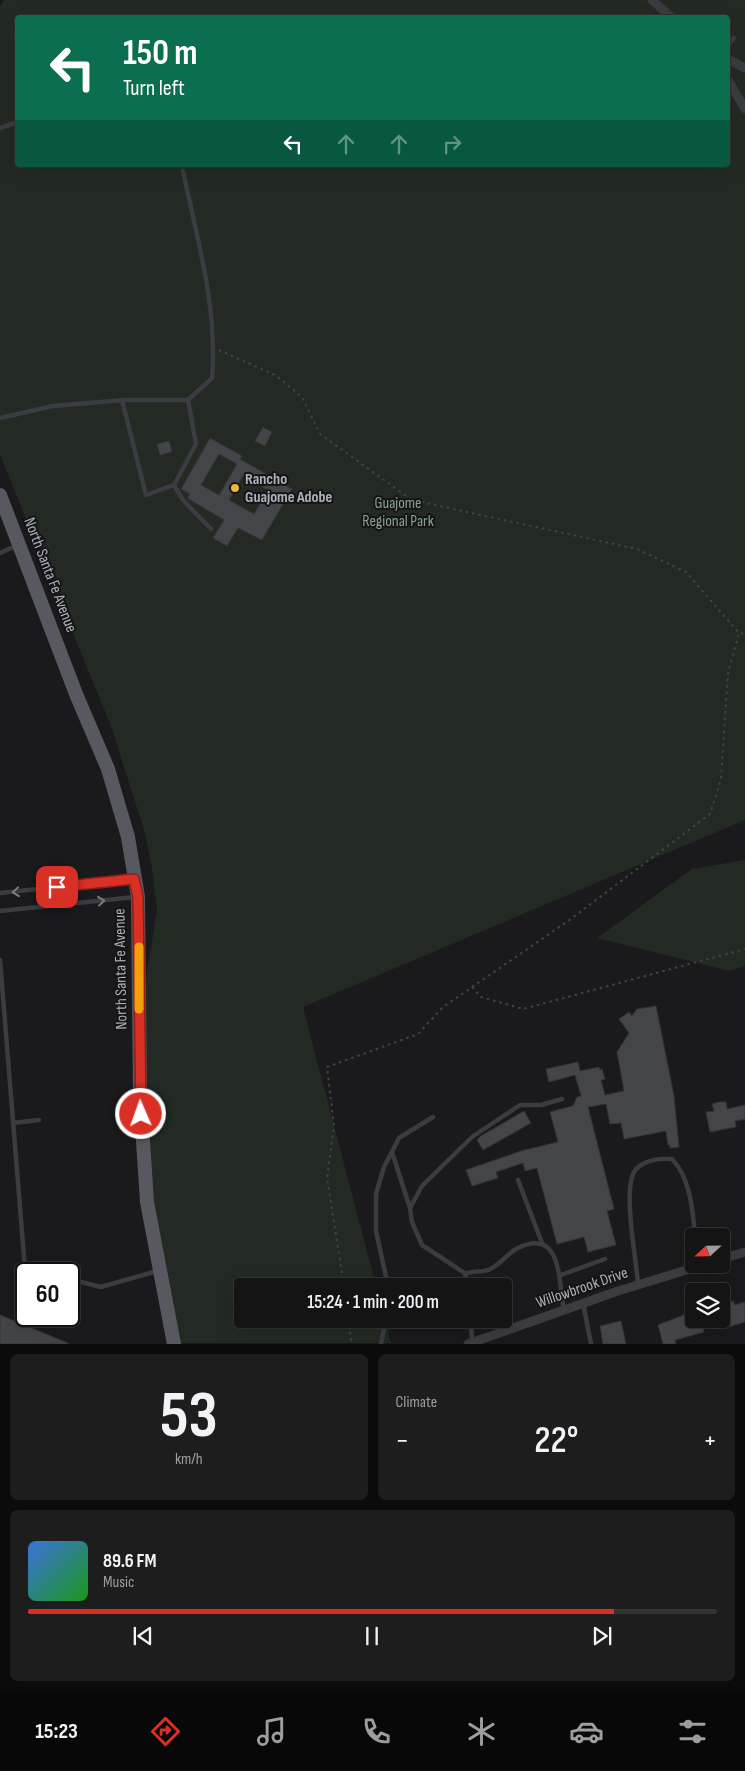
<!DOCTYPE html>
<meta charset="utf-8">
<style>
body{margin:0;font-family:"Sofia Sans Condensed",sans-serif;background:#1d1d1e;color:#f1f3f6;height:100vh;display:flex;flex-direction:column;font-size:19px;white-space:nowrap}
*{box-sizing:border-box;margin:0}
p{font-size:16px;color:#9d9ea0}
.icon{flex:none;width:28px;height:28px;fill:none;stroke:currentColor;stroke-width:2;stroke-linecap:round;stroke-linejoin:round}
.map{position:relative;height:1344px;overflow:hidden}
.drawer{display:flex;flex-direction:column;gap:10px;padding:10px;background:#0b0b0c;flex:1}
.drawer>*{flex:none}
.hud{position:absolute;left:15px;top:15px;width:715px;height:152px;border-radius:5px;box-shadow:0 5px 20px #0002,0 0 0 1px #333334;background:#0b6e4f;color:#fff;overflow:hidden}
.needle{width:32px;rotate:248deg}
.fabs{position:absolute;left:685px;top:1228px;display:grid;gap:10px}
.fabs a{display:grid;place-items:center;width:45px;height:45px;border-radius:5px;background:#141415;box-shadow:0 5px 20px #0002,0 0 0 1px #333334;font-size:25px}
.speed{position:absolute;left:15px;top:1262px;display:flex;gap:10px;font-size:25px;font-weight:700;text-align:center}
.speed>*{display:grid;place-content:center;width:65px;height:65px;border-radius:50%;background:#141415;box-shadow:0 5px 20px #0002,0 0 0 1px #333334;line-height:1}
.speed .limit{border:2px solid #111;border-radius:8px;background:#fff;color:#111}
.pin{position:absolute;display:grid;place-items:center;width:42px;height:42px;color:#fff;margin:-21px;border-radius:10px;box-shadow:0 2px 8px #0006}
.me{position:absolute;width:55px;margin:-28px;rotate:358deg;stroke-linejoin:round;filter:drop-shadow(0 0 4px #0008)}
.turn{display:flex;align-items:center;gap:18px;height:105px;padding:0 25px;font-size:22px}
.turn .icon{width:65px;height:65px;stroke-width:2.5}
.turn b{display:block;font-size:35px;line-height:42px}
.lanes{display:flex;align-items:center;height:48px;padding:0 25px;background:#0003;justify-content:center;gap:25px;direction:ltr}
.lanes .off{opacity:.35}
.big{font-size:38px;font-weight:600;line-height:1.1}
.drawer .tile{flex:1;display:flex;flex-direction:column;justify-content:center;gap:8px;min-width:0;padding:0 18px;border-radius:8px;background:#1d1d1e}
.drawer .dial{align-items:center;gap:0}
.dial b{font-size:65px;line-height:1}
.song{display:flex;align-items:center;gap:15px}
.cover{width:60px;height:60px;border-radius:8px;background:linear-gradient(135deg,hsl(220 70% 55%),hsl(120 70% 35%))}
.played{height:5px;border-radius:2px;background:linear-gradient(90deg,#d93025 85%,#333334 85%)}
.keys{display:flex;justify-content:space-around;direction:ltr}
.heat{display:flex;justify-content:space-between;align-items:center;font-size:28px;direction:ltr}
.drawer .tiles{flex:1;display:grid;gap:10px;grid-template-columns:1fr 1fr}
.tile:last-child{grid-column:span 2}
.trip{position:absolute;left:234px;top:1278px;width:278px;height:50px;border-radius:5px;background:#141415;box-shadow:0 5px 20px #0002,0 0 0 1px #333334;font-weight:600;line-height:50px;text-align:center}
.tab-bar{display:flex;height:80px;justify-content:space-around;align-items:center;background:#080808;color:#9d9ea0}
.tab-bar .icon{width:35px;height:35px}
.tab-bar .current{color:#d93025}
.tab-bar b{font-size:22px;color:#f1f3f6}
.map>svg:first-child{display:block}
.green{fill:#222a23;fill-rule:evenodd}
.building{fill:#444549;stroke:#343438;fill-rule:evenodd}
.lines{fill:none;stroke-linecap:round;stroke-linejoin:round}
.path{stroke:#414348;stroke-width:2;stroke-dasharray:2.5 4;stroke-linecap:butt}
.service{stroke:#3b3c41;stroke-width:4.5}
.minor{stroke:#3b3c41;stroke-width:9}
.primary{stroke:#585960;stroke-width:14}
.oneway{stroke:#7a7c84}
.route-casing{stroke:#8d1f18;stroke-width:12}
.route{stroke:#d93025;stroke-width:9}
.slow{stroke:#f59e0b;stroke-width:9}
.poi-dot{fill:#eab744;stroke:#151517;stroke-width:2}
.labels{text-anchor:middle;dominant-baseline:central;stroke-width:4;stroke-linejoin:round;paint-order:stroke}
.poi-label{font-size:16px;font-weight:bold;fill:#adb1bb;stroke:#151517;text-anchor:start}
.park-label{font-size:16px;fill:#86a588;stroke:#151517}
.street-label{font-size:16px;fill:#adb1bb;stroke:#151517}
</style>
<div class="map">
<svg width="745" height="1344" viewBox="0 0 745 1344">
<rect width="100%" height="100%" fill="#1a1a1c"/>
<!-- green -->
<g class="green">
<path d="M 4,0 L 745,0 L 745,820 L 303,1007 L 376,1286 L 242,1286 L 242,1319 L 385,1319 L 391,1343 L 172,1343 L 152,1232 L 141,1010 L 157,910 L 151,862 L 144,830 L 111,726 L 0,455 L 0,7 ZM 18,18 L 728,18 L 728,165 L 18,165 Z"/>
<path d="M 745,860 L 745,966 L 730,971 L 597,938 L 692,869 Z"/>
</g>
<!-- building -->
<g class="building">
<path d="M 263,427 L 272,432 L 265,446 L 255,441 Z"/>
<path d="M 210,438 L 242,456 L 240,459 L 292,489 L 262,540 L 238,528 L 227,546 L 213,538 L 224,520 L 187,498 L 190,494 L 181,489 ZM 219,454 L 237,464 L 219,495 L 201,485 ZM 243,476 L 268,490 L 254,514 L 229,500 Z"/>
<path d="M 169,441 L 172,452 L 160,455 L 157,444 Z"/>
<path d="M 656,1006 L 674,1096 L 679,1147 L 670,1148 L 670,1145 L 668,1145 L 666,1131 L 624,1139 L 621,1123 L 610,1124 L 606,1104 L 588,1107 L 614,1209 L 607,1211 L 616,1245 L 588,1252 L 584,1237 L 557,1244 L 537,1168 L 525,1171 L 523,1163 L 496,1172 L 498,1178 L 472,1186 L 466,1170 L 521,1151 L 558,1142 L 550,1112 L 573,1106 L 577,1097 L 581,1096 L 575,1075 L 549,1082 L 546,1069 L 578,1062 L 580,1071 L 599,1067 L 600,1070 L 602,1069 L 605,1079 L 601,1080 L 605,1095 L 624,1091 L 617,1052 L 629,1033 L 619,1019 L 629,1012 L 632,1016 L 637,1009 Z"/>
<path d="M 719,1102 L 726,1102 L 727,1109 L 745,1105 L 745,1119 L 735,1121 L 736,1127 L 710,1132 L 706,1112 L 714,1111 L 712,1104 Z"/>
<path d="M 524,1111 L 531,1123 L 483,1150 L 477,1140 L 481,1136 Z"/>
<path d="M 733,1301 L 735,1305 L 745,1302 L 745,1322 L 728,1327 L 722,1305 Z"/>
<path d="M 694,1311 L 694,1319 L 700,1319 L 704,1332 L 675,1340 L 676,1344 L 663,1344 L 658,1325 Z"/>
<path d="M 0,1315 L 68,1343 L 68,1344 L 0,1344 Z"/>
<path d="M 621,1321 L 626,1344 L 603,1344 L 600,1326 Z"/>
</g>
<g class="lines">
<!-- path -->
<g class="path">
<path d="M 219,350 L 275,375 L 302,397 L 320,434 L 412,500 L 637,549 L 686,572 L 739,633 L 745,634"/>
<path d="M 472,987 L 481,997 L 523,1009 L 745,949"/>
<path d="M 344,1286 L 327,1178 L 334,1126 L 327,1067 L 418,1034 L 443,1007 L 568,921 L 710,814 L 721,779 L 728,673 L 739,633"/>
<path d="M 348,1319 L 352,1344"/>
</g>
<!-- service -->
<g class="service">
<path d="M 728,45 L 734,38"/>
<path d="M 0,128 L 18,122"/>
<path d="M 122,400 L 146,495 L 174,485 L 196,444 L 188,400"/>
<path d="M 0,418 L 53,406 L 124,400 L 188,400 L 212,378 C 218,309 197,238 183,171"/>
<path d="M 174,485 L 183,500 L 211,529"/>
<path d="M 0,553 L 18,545"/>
<path d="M 0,893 L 133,879"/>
<path d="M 0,911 L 135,897"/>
<path d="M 0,960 L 25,1269 L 46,1274"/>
<path d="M 13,1123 L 39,1120"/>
<path d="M 392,1152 L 410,1208"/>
<path d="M 518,1180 L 542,1243"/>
<path d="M 466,1274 L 422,1245 L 412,1222 L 410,1208 L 422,1186 L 472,1137 L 520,1105 L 541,1105 L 562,1099"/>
<path d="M 561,1275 L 605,1259"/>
<path d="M 69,1279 L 101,1287 L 157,1271"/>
<path d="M 638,1285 C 637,1260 621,1187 636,1169 C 646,1159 659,1158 672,1159 C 690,1177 693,1211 695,1236"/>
<path d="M 388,1286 L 376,1231 L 376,1194 L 384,1167 L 399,1138 L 433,1117"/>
<path d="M 466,1286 L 464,1280 L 466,1274 C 473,1270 480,1273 488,1270 C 499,1266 506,1255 516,1249 C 563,1225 558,1282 564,1310"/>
<path d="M 583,1303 L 591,1344"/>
<path d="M 471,1319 L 472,1342"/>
<path d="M 381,1344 L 386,1319"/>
</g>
<!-- minor -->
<g class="minor">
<path d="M 652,0 L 672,18"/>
<path d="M 728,59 L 745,68"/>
<path d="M 728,80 L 745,109"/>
<path d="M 721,1259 L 745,1252"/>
<path d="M 468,1344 L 618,1291 L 706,1264"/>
</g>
<!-- primary -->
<path class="primary" d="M 0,495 L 76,694 L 108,769 L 128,837 L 138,897 L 140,1096 L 147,1202 L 174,1344"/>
</g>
<!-- one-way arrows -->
<defs><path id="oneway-chevron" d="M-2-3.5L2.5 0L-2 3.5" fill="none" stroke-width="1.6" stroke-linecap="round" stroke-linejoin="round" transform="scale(1.25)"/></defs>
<g class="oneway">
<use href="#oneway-chevron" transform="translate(16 892) rotate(174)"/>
<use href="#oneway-chevron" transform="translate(101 901) rotate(-6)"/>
</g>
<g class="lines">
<!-- route casing -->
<g class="route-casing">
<path id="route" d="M 57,887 L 134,879 L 138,897 L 141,1114"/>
</g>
<!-- route -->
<use href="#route" class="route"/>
<!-- slow -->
<path class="slow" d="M 139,947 L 139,1009"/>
</g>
<!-- markers -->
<circle class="poi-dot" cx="235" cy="488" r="5"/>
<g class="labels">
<!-- poi labels -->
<g class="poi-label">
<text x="245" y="479">Rancho<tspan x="245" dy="18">Guajome Adobe</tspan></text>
</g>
<!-- park labels -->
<g class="park-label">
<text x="398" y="503">Guajome<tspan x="398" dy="18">Regional Park</tspan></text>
</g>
<!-- street labels -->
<g class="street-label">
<text transform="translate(50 575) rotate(69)">North Santa Fe Avenue</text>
<text transform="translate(121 969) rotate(-91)">North Santa Fe Avenue</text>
<text transform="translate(582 1288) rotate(-19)">Willowbrook Drive</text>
</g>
</g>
</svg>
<div class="fabs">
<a><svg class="needle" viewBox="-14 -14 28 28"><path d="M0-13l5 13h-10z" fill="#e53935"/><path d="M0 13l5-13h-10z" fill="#9d9ea0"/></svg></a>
<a><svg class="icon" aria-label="layers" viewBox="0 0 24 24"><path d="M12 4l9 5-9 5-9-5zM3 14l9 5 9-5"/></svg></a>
</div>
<div class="speed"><div class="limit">60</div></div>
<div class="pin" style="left:57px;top:887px;background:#d93025"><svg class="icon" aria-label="arrive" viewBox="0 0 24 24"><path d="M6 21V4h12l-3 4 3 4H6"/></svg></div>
<svg class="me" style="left:141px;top:1114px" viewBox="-20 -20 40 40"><circle r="17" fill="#d93025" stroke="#fff" stroke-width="3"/><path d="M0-11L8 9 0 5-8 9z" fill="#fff"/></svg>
<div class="trip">15:24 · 1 min · 200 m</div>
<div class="hud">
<div class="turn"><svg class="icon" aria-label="left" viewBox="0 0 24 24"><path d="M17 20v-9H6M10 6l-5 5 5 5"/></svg><div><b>150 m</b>Turn left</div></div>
<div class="lanes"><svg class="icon" aria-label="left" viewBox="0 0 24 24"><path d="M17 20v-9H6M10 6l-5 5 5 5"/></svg><svg class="icon off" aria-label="ahead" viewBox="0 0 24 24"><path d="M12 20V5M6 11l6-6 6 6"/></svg><svg class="icon off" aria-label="ahead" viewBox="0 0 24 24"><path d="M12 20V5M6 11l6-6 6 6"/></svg><svg class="icon off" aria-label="right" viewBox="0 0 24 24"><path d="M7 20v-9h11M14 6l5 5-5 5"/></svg></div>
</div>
</div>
<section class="drawer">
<div class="tiles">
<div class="tile dial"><b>53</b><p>km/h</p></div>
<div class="tile"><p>Climate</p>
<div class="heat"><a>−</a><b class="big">22°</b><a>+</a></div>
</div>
<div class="tile">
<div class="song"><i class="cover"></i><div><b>89.6 FM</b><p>Music</p></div></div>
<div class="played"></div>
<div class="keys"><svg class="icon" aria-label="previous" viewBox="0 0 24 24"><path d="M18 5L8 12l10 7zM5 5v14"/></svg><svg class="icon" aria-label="pause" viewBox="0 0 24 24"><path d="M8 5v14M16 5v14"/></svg><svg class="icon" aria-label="next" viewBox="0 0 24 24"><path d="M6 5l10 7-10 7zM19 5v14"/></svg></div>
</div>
</div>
</section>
<nav class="tab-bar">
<b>15:23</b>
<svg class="icon current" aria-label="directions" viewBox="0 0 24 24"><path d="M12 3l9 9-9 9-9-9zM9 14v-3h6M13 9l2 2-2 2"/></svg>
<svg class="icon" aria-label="music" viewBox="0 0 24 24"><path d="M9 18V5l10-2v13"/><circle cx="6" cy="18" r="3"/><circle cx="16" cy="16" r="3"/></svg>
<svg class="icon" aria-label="phone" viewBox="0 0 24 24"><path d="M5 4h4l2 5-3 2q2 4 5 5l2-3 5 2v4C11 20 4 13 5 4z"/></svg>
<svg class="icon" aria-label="climate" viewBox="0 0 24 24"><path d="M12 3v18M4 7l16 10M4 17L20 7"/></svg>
<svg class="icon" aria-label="car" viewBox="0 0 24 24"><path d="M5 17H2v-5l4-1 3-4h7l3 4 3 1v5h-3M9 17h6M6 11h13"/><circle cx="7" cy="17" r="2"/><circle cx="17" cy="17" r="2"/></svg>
<svg class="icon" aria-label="filters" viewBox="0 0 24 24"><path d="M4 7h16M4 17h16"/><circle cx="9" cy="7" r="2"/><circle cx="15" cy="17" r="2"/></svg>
</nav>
